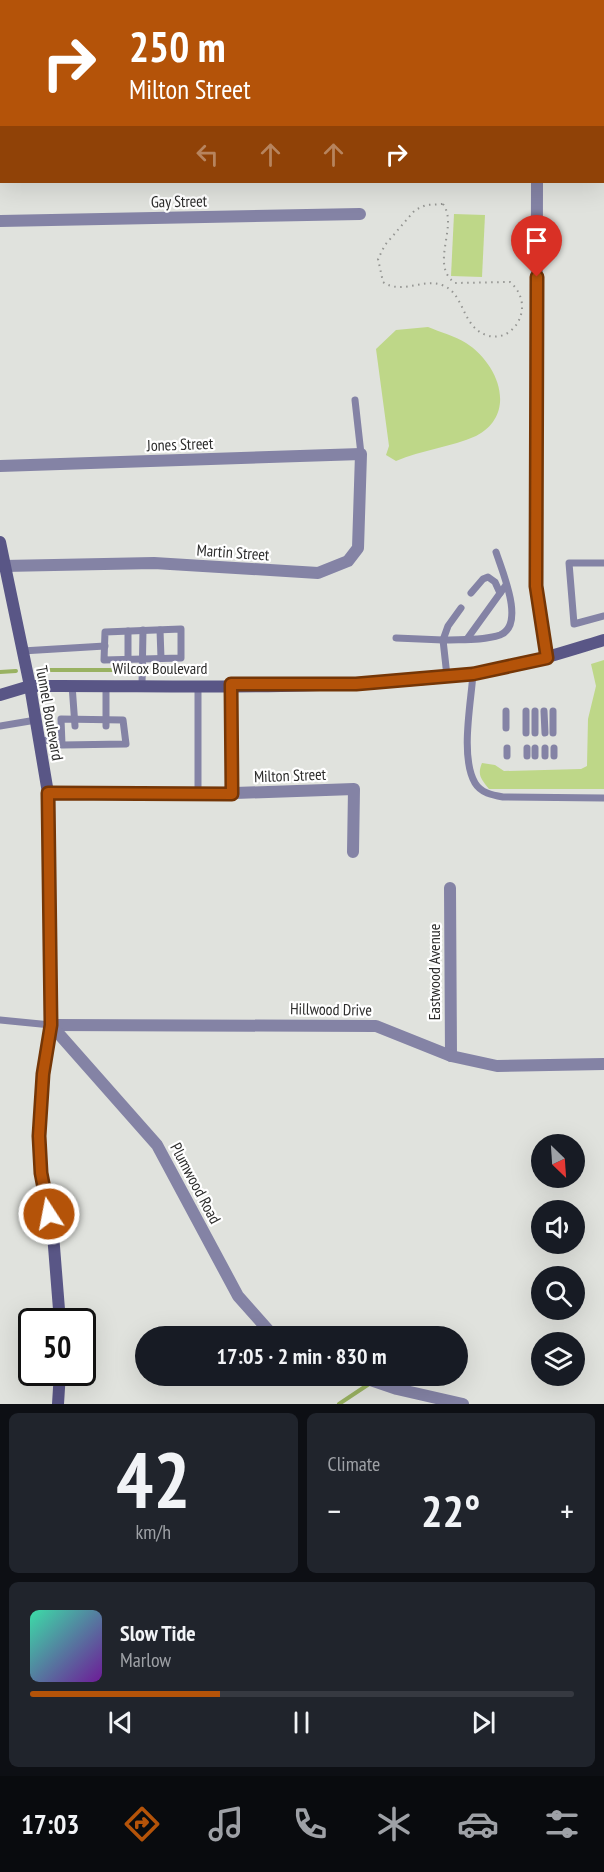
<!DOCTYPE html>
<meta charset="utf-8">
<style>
body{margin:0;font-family:"PT Sans Narrow",sans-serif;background:#20242c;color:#f1f3f6;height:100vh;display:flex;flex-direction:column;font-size:22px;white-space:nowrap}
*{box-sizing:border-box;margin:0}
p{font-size:20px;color:#9ea1a6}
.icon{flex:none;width:33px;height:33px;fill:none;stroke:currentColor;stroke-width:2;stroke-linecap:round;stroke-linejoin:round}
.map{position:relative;height:1404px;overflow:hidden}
.details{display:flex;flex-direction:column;gap:9px;padding:9px;background:#0d0f14;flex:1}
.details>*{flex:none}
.guide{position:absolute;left:0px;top:0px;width:604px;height:183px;box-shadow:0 6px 24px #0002;background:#b45309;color:#fff;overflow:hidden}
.needle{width:39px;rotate:155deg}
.controls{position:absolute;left:531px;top:1134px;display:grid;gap:12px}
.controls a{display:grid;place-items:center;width:54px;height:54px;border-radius:50%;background:#171b24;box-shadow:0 6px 24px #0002;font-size:30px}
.speed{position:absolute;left:18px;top:1308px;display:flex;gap:12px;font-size:30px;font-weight:700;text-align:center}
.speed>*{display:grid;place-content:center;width:78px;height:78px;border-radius:50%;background:#171b24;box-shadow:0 6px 24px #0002;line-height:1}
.speed .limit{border:3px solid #111;border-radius:9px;background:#fff;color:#111}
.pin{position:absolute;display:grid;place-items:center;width:51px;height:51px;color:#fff;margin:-62px -26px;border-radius:50% 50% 50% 0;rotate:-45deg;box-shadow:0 0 6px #0007}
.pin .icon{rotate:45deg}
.me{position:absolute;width:66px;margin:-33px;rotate:349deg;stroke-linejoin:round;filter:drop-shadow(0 0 4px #0008)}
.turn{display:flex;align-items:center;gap:21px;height:126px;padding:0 30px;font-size:27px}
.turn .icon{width:78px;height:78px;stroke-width:2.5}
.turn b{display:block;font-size:42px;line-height:51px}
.lanes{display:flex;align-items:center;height:57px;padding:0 30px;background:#0003;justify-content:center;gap:30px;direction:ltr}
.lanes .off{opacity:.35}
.big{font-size:45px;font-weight:800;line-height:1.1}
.details .card{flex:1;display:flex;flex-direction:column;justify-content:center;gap:9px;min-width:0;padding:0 21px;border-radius:9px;background:#20242c}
.details .dial{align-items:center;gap:0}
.dial b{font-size:78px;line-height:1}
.song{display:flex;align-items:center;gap:18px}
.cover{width:72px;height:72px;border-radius:9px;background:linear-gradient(135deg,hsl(160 70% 55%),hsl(280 70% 35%))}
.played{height:6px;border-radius:3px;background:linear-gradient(90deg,#b45309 35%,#363941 35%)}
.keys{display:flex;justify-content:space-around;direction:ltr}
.heat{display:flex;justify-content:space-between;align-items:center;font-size:33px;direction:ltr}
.details .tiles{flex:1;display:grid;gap:9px;grid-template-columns:1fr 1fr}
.card:last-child{grid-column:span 2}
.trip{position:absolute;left:135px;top:1326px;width:333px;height:60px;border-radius:30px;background:#171b24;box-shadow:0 6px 24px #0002;font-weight:800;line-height:60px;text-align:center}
.dock{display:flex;height:96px;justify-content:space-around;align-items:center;background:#090b0e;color:#9ea1a6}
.dock .icon{width:42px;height:42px}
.dock .current{color:#b45309}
.dock b{font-size:27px;color:#f1f3f6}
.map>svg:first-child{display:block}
.green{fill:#bed788}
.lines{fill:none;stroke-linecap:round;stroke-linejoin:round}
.stream{stroke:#99b261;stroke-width:4}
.path{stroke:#949592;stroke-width:2;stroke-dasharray:1.5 4.5;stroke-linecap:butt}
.lane{stroke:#8483a5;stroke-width:7}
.street{stroke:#8483a5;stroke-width:12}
.secondary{stroke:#595686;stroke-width:12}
.route-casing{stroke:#753606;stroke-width:15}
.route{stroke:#b45309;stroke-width:10}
.labels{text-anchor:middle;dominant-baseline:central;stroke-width:4.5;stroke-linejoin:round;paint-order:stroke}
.street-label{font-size:16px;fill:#2d2d2c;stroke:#fff}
</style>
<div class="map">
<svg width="604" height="1404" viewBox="0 0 604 1404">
<rect width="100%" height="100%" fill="#e0e2dd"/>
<!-- green -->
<g class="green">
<path d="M 454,214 L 485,215 L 482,277 L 451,276 Z"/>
<path d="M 428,327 C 440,332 455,336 466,343 C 499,364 518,414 476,436 C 452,447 421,450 396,461 L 386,455 L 389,446 L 376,349 L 396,330 Z"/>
<path d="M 604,660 L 604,789 L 489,789 C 481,779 477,775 482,763 L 495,765 L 504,771 L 581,769 L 587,766 L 588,719 L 596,686 L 591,664 Z"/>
</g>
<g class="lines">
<!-- stream -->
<g class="stream">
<path d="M 37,670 L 134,670"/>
<path d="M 0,672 L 16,671"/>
<path d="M 458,1361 L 461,1360"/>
<path d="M 391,1378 L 402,1376"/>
<path d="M 339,1404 L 369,1384"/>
</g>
<!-- path -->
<path class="path" d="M 443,204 C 459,226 429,265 455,283 L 510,282 C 537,305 514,345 486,335 C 461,326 465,293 442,285 C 423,278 401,295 383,282 L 378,259 L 385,245 L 415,210 L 426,205 Z"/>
<!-- lane -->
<g class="lane">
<path d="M 355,400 L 361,454"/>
<path d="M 604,563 L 569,563 L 574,624 L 604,616"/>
<path d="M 471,593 L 483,579 L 488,577 L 495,582 L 500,593"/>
<path d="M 181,629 L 181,658 L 104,660 L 105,632 Z"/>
<path d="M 160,630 L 161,658"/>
<path d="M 128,631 L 128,659"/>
<path d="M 396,638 L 443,640 L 448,626 L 461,608"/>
<path d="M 467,639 L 506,585"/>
<path d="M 22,651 L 105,646"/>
<path d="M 473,674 C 471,703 460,757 475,783 C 481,793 492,795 503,797 L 604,798"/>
<path d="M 447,676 L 443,640 C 461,639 482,641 500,635 C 526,625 502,571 496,552"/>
<path d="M 72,685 L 75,726"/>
<path d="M 106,685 L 106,726"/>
<path d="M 142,685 L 143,630"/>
<path d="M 198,685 L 198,794"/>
<path d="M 231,685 L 232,793"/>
<path d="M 506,711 L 506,728"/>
<path d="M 526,711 L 526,733"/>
<path d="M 535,711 L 535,733"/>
<path d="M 544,711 L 545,733"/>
<path d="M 553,711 L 553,733"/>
<path d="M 61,719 L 123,720 L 126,744 L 62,745 Z"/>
<path d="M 0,726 L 36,720"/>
<path d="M 39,741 L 61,739"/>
<path d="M 507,748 L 507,756"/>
<path d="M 535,748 L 535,756"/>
<path d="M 545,748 L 545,756"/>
<path d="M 554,748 L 554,756"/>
<path d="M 527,756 L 527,748"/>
<path d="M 0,1020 L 51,1025"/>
</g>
<!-- street -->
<g class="street">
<path d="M 370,0 L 372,2"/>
<path d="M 0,1 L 103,0"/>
<path d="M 603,49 L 604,49"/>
<path d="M 537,182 L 536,586 L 547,658"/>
<path d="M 0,221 L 360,214"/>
<path d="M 0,466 L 361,454 L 358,548 L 348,561 L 318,573 L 154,563 L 4,566"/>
<path d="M 48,793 L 178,795 L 354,789 L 353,852"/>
<path d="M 450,888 L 451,1056"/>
<path d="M 51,1025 L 376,1026 L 451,1056 L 497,1066 L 604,1064"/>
<path d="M 51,1025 L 157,1145 L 238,1296 L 269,1331 L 278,1336"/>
<path d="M 359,1376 L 397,1389 L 463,1404"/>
</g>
<!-- secondary -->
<g class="secondary">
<path d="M 0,542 L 30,686 L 48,793 L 51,1025 L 43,1074 L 39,1136 L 41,1173 L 53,1234 L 60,1322"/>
<path d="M 0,695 L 30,686 C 176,685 325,692 471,674 C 516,668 561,653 604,640"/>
<path d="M 58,1404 L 60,1372"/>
</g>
</g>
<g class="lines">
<!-- route casing -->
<g class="route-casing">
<path id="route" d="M 49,1214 L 41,1173 L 39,1136 L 43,1074 L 51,1025 L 48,793 L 232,794 L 231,684 L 356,684 L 473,674 L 547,658 L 536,586 L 537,277"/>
</g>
<!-- route -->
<use href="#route" class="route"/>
</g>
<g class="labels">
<!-- street labels -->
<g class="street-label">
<text transform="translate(179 201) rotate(-1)">Gay Street</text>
<text transform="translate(180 444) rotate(-2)">Jones Street</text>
<text transform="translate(233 552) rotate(4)">Martin Street</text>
<text x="160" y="668">Wilcox Boulevard</text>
<text transform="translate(50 713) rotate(80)">Tunnel Boulevard</text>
<text transform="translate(290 775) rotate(-2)">Milton Street</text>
<text transform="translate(434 972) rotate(-90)">Eastwood Avenue</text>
<text transform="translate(331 1009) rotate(1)">Hillwood Drive</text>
<text transform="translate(196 1183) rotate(62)">Plumwood Road</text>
</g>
</g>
</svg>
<div class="controls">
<a><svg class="needle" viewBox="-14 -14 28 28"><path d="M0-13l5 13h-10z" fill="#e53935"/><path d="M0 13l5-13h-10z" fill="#9ea1a6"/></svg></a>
<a><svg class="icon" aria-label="sound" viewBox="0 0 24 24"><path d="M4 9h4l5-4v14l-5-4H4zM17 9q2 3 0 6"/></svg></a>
<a><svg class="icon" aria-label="search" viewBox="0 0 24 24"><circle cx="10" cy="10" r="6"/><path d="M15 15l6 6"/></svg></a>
<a><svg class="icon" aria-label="layers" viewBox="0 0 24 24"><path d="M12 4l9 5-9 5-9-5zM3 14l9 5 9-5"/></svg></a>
</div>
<div class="speed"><div class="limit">50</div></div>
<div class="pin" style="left:537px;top:277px;background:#d93025"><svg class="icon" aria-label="arrive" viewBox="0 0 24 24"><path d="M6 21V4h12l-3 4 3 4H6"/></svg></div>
<svg class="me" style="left:49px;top:1214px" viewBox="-20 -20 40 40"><circle r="17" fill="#b45309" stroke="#fff" stroke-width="3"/><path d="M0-11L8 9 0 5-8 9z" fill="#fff"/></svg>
<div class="trip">17:05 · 2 min · 830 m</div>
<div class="guide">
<div class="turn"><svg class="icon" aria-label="right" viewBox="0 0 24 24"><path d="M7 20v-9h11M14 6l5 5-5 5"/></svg><div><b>250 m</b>Milton Street</div></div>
<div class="lanes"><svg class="icon off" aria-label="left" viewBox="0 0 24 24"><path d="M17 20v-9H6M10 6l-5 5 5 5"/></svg><svg class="icon off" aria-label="ahead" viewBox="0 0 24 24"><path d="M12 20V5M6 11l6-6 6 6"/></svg><svg class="icon off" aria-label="ahead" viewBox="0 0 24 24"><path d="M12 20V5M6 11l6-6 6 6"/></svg><svg class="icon" aria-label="right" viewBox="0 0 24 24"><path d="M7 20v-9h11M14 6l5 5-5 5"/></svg></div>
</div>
</div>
<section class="details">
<div class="tiles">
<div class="card dial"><b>42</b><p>km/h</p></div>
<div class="card"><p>Climate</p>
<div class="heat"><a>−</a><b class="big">22°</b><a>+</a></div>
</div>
<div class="card">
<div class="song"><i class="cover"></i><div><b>Slow Tide</b><p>Marlow</p></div></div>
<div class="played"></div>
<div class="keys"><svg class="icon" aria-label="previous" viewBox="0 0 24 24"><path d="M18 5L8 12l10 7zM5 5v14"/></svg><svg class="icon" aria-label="pause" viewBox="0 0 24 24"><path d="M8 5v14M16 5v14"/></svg><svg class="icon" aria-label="next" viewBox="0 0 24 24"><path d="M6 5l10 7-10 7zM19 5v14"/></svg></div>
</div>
</div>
</section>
<nav class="dock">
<b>17:03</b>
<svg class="icon current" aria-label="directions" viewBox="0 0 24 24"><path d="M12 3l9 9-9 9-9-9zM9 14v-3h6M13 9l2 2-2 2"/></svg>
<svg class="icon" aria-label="music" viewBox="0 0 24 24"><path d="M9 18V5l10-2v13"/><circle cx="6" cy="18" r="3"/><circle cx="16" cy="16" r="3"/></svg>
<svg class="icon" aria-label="phone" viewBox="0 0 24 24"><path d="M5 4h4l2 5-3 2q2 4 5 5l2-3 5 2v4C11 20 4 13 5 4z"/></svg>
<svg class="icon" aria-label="climate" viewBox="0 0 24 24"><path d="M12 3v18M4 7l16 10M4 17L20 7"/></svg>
<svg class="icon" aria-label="car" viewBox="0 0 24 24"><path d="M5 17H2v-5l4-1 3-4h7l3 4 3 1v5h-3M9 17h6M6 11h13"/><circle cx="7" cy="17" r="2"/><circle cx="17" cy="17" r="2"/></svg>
<svg class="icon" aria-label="filters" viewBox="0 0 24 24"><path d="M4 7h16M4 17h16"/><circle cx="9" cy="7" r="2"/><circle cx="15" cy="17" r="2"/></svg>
</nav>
